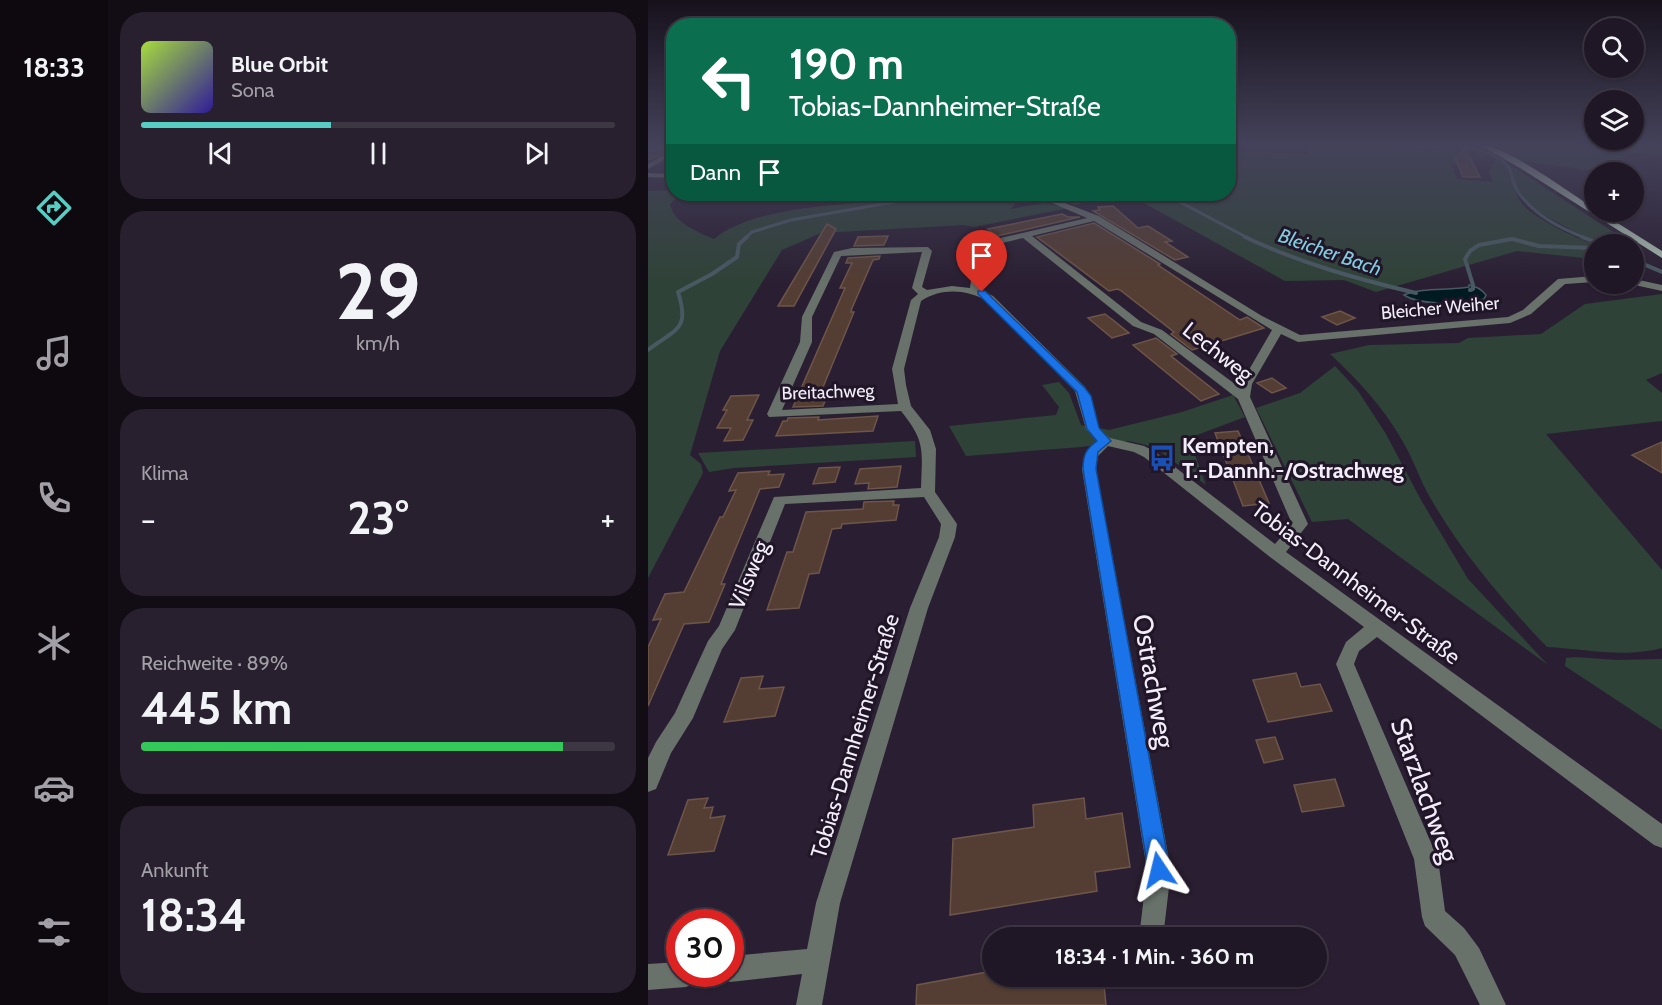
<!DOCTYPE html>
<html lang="de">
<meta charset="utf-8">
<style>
body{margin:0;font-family:Cabin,sans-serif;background:#28202e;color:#f1f3f6;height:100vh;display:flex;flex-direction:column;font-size:22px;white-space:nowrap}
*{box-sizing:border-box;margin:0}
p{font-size:20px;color:#a29fa7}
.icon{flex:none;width:33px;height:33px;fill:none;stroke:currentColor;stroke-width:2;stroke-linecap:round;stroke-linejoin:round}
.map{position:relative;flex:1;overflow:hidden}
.drawer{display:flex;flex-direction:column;gap:12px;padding:12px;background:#120d15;width:540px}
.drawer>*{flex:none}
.banner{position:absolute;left:18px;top:18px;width:570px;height:183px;border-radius:24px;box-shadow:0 2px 4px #0004,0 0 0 2px #3d3643;background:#0b6e4f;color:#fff;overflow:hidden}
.buttons{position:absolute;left:936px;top:18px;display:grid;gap:12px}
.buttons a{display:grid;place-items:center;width:60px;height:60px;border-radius:50%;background:#201726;box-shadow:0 2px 4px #0004,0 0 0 2px #3d3643;font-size:30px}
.speed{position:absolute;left:18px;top:909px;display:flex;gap:12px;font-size:30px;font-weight:700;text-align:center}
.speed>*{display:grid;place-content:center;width:78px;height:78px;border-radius:50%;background:#201726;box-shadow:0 2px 4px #0004,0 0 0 2px #3d3643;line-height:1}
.speed .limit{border:9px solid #d22;background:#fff;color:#111}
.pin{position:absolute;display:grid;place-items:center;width:51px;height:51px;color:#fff;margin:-62px -26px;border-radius:50% 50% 50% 0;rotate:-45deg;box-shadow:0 0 6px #0007}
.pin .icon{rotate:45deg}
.me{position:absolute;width:66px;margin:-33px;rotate:350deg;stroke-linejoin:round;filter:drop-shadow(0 0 4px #0008)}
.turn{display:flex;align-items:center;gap:21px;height:126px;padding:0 24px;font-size:27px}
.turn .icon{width:78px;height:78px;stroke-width:2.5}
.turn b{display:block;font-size:42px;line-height:51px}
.then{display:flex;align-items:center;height:57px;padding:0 24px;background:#0003;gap:12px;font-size:22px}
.big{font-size:45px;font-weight:700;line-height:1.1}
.drawer .tile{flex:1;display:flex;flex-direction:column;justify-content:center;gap:9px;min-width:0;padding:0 21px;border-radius:24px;background:#28202e}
.drawer .dial{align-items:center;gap:0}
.dial b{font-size:78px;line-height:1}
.song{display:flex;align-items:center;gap:18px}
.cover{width:72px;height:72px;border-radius:9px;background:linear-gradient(135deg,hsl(80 70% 55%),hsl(250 70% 35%))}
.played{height:6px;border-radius:3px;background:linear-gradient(90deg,#56cec3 40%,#3d3643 40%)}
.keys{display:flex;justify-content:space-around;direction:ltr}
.heat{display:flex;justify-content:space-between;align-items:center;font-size:33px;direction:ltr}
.charge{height:9px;border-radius:4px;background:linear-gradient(90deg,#34c759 89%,#3d3643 0)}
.trip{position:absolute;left:334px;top:927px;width:345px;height:60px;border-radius:30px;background:#201726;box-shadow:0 2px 4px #0004,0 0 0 2px #3d3643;font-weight:700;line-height:60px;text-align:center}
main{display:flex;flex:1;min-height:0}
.tab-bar{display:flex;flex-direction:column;width:108px;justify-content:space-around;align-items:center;background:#0d090f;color:#a29fa7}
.tab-bar .icon{width:42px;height:42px}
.tab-bar .active{color:#56cec3}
.tab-bar b{font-size:27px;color:#f1f3f6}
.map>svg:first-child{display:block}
.green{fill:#2f4237}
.water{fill:#001a21;stroke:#495962;stroke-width:1.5}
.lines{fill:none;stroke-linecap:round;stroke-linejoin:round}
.stream-far1{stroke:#495962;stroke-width:3}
.stream{stroke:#495962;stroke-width:4}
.building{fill:#543d32;stroke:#6e554a;stroke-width:1.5}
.minor{fill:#68716a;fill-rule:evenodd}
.major{fill:#abbfaf;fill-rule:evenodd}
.route{fill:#1a73e8;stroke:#114b97;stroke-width:1.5}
.labels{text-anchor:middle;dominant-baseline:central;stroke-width:6;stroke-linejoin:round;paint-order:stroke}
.far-street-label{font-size:18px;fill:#f3ecf9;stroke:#201628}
.far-water-label{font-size:20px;font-style:italic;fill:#82cbde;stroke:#201628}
.street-label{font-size:22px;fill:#f3ecf9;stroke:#201628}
.poi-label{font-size:22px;font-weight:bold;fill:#f3ecf9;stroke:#201628;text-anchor:start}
.near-street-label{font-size:27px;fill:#f3ecf9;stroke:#201628}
</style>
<main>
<nav class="tab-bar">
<b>18:33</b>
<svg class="icon active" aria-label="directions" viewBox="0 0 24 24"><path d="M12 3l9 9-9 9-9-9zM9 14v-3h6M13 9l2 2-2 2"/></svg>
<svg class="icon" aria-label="music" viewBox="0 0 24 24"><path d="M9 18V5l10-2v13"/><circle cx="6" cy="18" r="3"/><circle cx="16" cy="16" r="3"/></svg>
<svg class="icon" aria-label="phone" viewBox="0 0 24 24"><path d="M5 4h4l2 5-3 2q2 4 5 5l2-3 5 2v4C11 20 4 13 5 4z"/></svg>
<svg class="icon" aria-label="climate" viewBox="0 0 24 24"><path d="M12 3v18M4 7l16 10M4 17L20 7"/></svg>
<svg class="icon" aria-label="car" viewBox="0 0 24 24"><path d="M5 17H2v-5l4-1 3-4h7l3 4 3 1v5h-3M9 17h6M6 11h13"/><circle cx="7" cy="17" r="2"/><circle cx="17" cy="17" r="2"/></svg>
<svg class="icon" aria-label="filters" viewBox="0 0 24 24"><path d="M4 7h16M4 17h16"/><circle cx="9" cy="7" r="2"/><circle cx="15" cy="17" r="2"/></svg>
</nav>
<section class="drawer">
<div class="tile">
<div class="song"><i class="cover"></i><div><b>Blue Orbit</b><p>Sona</p></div></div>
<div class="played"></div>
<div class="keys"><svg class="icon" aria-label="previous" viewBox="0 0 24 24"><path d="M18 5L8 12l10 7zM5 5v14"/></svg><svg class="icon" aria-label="pause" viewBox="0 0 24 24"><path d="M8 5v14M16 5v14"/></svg><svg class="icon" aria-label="next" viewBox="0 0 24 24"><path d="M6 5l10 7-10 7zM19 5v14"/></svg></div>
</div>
<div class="tile dial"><b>29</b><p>km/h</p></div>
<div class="tile"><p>Klima</p>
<div class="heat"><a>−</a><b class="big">23°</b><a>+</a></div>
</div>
<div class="tile"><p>Reichweite · 89%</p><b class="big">445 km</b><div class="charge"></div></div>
<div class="tile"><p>Ankunft</p><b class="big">18:34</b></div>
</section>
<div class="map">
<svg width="1014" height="1005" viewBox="0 0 1014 1005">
<rect width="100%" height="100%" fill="#2a1f32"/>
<!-- green -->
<g class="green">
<path d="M 657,144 L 737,144 L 780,150 L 810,145 L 794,145 L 779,148 L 744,144 L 820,144 L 826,146 L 823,148 L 842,157 L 828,157 L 830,151 L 809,148 L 808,163 L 802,163 L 809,179 L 845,182 L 841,172 L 847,159 C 867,166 862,193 878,208 C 888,218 935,243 949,244 L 883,208 L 869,189 L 859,163 L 984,244 L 946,244 L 946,259 L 869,251 L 728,292 L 696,280 L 637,281 L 487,198 L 468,195 L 427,205 L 393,194 L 580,194 L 581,151 L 661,154 Z"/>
<path d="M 841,144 L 1014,144 L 1014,154 L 982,153 L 948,171 L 874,161 Z"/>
<path d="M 25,190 L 26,194 L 32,194 L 22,204 C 26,224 51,232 66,239 C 105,207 186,206 236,200 L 242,194 L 345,197 L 359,195 L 369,201 L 363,209 L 397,203 L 421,208 L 326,227 L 316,225 L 173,233 L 134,250 L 72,351 L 42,455 L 53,464 L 55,473 L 0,578 L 0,191 Z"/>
<path d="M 1014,294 L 1014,373 L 998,380 L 1014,393 L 1014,421 L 898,434 L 1014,570 L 1014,648 C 977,658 936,649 899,647 C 856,602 814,553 783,499 C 772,481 766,460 755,442 C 736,408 710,380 682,354 L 721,345 L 811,343 L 820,338 L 893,334 L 937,304 Z"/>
<path d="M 687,366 L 710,391 L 738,434 L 773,500 L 820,579 L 900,665 L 700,519 L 664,522 L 608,408 L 652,393 Z"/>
<path d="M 411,382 L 421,393 L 433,425 L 461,430 L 534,412 L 585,395 L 597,417 L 541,438 L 558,485 L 506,447 L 481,441 L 433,447 L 318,456 L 301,426 L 408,415 L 411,407 L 394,385 Z"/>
<path d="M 267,441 L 268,457 L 86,468 L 61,472 L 50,453 Z"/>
<path d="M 927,657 L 969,660 L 1014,659 L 1014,730 L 917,666 L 918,658 Z"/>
</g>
<!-- water -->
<path class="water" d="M 821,285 C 828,286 834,290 838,295 L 836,299 C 817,304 773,306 756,295 C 775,287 800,291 821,287 Z"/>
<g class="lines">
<!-- stream-far1 -->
<g class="stream-far1">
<path d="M 741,144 C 776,148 819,139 850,158 C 867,168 861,177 870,192 C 886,215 912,228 937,238"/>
<path d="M 495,194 L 530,201 L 600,238"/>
<path d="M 97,238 L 104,232 L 143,220 L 252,201 L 354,200 L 388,194"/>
</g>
<!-- stream -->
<g class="stream">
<path d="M 597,237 C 652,263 709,279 768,293"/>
<path d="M 934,237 L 952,244"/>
<path d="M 986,260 L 1014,272"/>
<path d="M 822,290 L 825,289 L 825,285 L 817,259 L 822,251 L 831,245 L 864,239 L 891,246 L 946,248"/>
<path d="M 0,350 C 29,328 42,330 30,292 L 64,274 L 89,257 L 91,244 L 99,237"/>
</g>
</g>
<!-- building -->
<g class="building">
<path d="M 0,145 L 26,146 L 26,147 L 4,159 L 0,159 Z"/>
<path d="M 817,148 L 832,177 L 815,177 L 807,158 Z"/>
<path d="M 465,206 L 490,228 L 500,226 L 524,241 L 517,242 L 540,257 L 527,260 L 445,211 L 452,210 L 450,207 Z"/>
<path d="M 414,214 L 420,217 L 432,217 L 349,236 L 340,229 Z"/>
<path d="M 446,223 L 512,264 L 510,265 L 592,320 L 599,317 L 616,328 L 544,350 L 523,334 L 526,332 L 472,290 L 469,289 L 461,291 L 389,237 Z"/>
<path d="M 179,224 L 188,229 L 146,306 L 130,306 Z"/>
<path d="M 240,236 L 236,245 L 206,246 L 210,237 Z"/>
<path d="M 232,256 L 231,259 L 225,260 L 204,308 L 203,312 L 206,312 L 173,392 L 181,391 L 175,406 L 145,407 L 197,288 L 192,288 L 204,263 L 198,263 L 200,258 Z"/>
<path d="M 692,311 L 707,318 L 689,325 L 674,317 Z"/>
<path d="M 457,314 L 465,320 L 481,333 L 464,338 L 440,318 Z"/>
<path d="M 508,338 L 529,354 L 523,356 L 571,394 L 553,401 L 485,345 Z"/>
<path d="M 624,378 L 638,388 L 624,393 L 609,383 Z"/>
<path d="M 111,395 L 99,420 L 105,420 L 95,440 L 76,441 L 83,428 L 69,428 L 79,410 L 75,410 L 83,396 Z"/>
<path d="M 230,416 L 225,431 L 128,436 L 135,421 L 139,421 L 140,418 L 171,417 L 170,420 Z"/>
<path d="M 590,431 L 597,447 L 621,503 L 595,506 L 567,433 Z"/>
<path d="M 1014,442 L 1014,473 L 984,455 Z"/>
<path d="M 253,466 L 249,487 L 220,489 L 221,483 L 207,484 L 212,469 Z"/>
<path d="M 192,467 L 187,482 L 165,484 L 171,468 Z"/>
<path d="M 122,471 L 120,475 L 136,474 L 131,487 L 112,489 L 73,584 L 77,584 L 61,622 L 36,624 L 0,706 L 0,647 L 13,619 L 5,620 L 17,594 L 36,592 L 72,517 L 75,517 L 88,490 L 81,491 L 90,473 Z"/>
<path d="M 246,501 L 245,505 L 251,505 L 248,520 L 194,524 L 193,528 L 184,529 L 171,573 L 161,574 L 151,608 L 119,610 L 139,552 L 145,552 L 158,512 L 215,509 L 216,502 Z"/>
<path d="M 648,673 L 653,687 L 672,684 L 684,711 L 620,722 L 605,680 Z"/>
<path d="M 115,676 L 111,689 L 136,687 L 127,716 L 76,722 L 93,678 Z"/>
<path d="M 627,737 L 635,759 L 616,763 L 608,740 Z"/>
<path d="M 687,779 L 696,806 L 654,812 L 646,785 Z"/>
<path d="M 60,798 L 56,808 L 65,807 L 62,818 L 77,816 L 66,851 L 20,855 L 40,800 Z"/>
<path d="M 436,798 L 438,819 L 474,813 L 482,867 L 447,872 L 449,891 L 302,915 L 305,839 L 386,827 L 385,805 Z"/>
<path d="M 345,971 L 345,976 L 455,976 L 458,1005 L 268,1005 L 269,985 Z"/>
</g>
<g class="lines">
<!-- minor -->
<g class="minor">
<path d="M 26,149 L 26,154 L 0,169 L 0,164 Z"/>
<path d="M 0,173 L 26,174 L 26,178 L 0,177 Z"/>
<path d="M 383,194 L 393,194 L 451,216 L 614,316 L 652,335 L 860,317 L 875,310 L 910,279 L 946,276 L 946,282 L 917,284 L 883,314 L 862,323 L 650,342 L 633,334 L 604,384 L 602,397 L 660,524 L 638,552 L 1014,824 L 1014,848 L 1006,845 L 729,637 L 711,651 L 706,664 L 790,859 L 797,911 L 816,928 L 831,948 L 858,1005 L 832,1005 L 807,955 L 777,926 L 774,917 L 766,859 L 688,664 L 698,642 L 716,627 L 622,557 L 496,457 L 486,452 L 460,446 L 450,456 L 448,469 L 523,870 L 515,938 L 491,938 L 499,870 L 434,469 L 438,453 L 449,441 L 438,429 L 427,391 L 337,300 C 318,289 292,288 273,301 L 256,369 L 258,385 L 263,406 L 282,430 L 288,449 L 287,492 L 309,524 L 307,537 L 280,608 L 192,903 L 174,1005 L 148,1005 L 154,974 L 82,982 L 73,978 L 71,974 L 82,974 L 82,956 L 159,949 L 168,903 L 262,608 L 291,537 L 293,524 L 276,497 L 137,504 L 87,630 L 74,649 L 45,718 L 23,753 L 8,789 L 0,792 L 0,758 L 8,742 L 27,713 L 60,641 L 71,626 L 126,497 L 273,488 C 274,450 278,442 253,411 L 121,417 L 119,414 L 152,342 L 154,317 L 186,252 L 204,248 L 280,247 L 284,251 L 274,287 L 279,290 L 304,286 L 322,288 L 327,251 L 335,242 L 439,218 ZM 446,221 L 624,330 L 591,387 L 514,330 L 493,322 L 384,236 ZM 375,238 L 485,326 L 506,334 L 590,399 L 644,524 L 627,544 L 506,451 L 496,446 L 462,438 L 457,434 L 451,428 L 437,387 L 345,296 L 332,290 C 338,245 329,249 375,238 ZM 274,252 L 264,288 L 270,294 L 263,300 L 244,369 L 250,404 L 134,410 L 164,342 L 164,317 L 193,256 Z"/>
<path d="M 986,279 L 1014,285 L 1014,291 L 982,284 L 986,284 Z"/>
<path d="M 32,962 L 32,974 L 51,974 L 47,983 L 38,987 L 0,990 L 0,964 Z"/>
</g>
<!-- major -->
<path class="major" d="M 830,144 C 856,144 922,193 946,208 L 946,212 L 952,212 L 1014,251 L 1014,258 L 872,168 Z"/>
</g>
<!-- sky -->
<linearGradient id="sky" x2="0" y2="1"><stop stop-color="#17111c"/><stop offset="0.51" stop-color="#44425a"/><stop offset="1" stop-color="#44425a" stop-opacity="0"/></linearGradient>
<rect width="1014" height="284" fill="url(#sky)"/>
<!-- route -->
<path class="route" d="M 330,291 L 337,291 L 437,388 L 443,396 L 451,428 L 463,441 L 450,452 L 448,469 L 522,870 L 519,877 L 511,880 L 504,877 L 500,870 L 435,469 C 435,455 438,449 449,441 L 439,429 L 429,392 L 330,294 Z"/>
<!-- icons -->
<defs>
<g id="bus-bare" transform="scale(2.07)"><path d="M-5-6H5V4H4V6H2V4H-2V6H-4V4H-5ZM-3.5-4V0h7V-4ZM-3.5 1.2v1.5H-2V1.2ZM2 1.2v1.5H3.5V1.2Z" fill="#1a4fb4" stroke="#201628" stroke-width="2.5" paint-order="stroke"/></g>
</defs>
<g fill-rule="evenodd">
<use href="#bus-bare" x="514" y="458"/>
</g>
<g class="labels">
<!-- far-street labels -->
<g class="far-street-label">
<text transform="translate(792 308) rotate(-5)">Bleicher Weiher</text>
<text transform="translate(180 392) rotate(-2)">Breitachweg</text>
</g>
<!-- far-water labels -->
<g class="far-water-label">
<text transform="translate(682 252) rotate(19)">Bleicher Bach</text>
</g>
<!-- street labels -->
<g class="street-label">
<text transform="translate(570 352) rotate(38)">Lechweg</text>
<text transform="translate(101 575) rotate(-68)">Vilsweg</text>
<text transform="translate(708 583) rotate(37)">Tobias-Dannheimer-Straße</text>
<text transform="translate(207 736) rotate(-73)">Tobias-Dannheimer-Straße</text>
</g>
<!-- poi labels -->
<g class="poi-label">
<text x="534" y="445">Kempten,<tspan x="534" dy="25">T.-Dannh.-/Ostrachweg</tspan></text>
</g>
<!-- near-street labels -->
<g class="near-street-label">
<text transform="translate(506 681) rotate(80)">Ostrachweg</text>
<text transform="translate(777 790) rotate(70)">Starzlachweg</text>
</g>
</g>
</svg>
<div class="buttons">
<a><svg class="icon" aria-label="search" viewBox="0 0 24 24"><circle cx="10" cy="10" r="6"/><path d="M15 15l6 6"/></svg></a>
<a><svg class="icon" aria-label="layers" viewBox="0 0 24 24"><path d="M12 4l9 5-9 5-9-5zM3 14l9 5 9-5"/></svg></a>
<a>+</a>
<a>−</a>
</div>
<div class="speed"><div class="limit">30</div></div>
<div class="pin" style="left:334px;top:292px;background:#d93025"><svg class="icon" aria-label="arrive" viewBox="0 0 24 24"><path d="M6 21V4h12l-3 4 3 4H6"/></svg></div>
<svg class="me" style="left:511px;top:870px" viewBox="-20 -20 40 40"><path d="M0-17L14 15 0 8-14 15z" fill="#1a73e8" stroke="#fff" stroke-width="4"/></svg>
<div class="trip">18:34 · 1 Min. · 360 m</div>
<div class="banner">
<div class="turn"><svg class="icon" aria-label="left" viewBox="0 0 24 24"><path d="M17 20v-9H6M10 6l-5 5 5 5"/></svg><div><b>190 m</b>Tobias-Dannheimer-Straße</div></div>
<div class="then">Dann<svg class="icon" aria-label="arrive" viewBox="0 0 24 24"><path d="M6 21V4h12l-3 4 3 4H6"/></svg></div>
</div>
</div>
</main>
